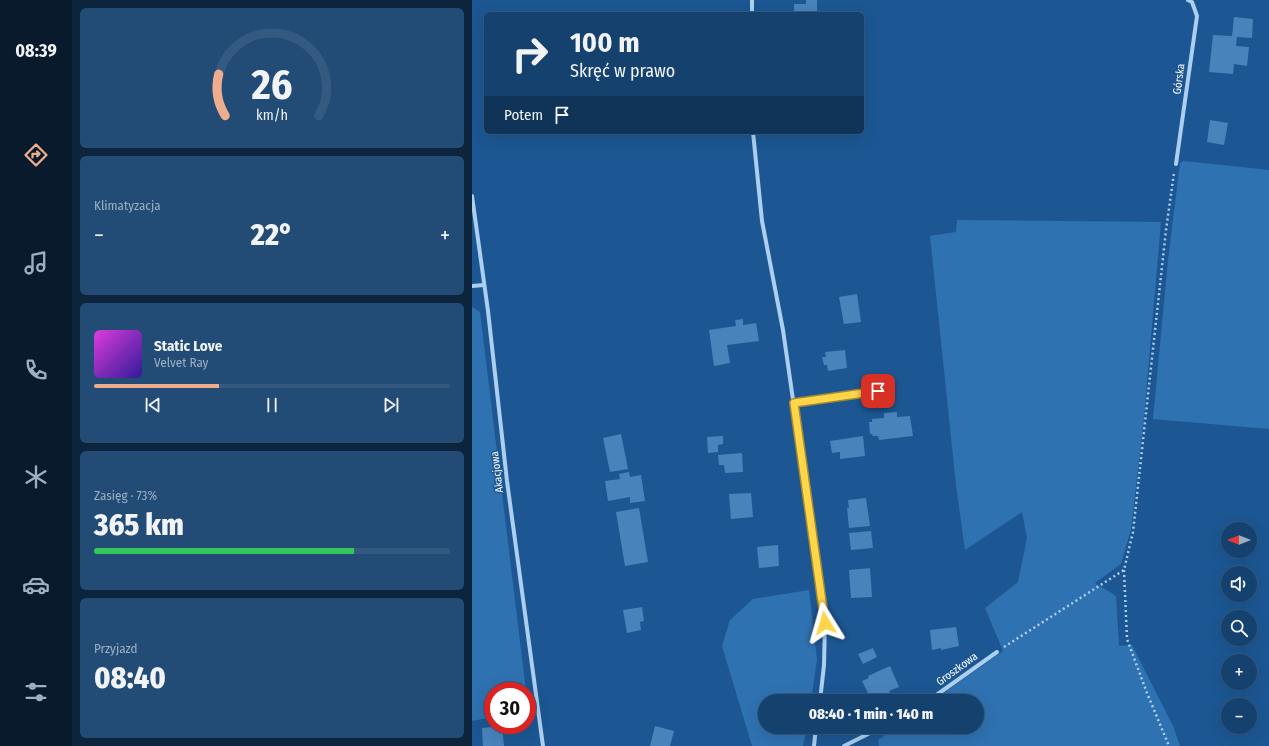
<!DOCTYPE html>
<html lang="pl">
<meta charset="utf-8">
<style>
body{margin:0;font-family:"Fira Sans Condensed",sans-serif;background:#224c76;color:#f1f3f6;height:100vh;display:flex;flex-direction:column;font-size:15px;white-space:nowrap}
*{box-sizing:border-box;margin:0}
p{font-size:13px;color:#9dafc2}
.icon{flex:none;width:22px;height:22px;fill:none;stroke:currentColor;stroke-width:2;stroke-linecap:round;stroke-linejoin:round}
.map{position:relative;flex:1;overflow:hidden}
.drawer{display:flex;flex-direction:column;gap:8px;padding:8px;background:#0c243c;width:400px}
.drawer>*{flex:none}
.guide{position:absolute;left:12px;top:12px;width:380px;height:122px;border-radius:6px;box-shadow:0 4px 16px #0002,0 0 0 1px #345a81;background:#15416e;color:#f1f3f6;overflow:hidden}
.needle{width:26px;rotate:270deg}
.buttons{position:absolute;left:749px;top:522px;display:grid;gap:8px}
.buttons a{display:grid;place-items:center;width:36px;height:36px;border-radius:50%;background:#15416e;box-shadow:0 4px 16px #0002,0 0 0 1px #345a81;font-size:20px}
.speed{position:absolute;left:12px;top:682px;display:flex;gap:8px;font-size:20px;font-weight:700;text-align:center}
.speed>*{display:grid;place-content:center;width:52px;height:52px;border-radius:50%;background:#15416e;box-shadow:0 4px 16px #0002,0 0 0 1px #345a81;line-height:1}
.speed .limit{border:6px solid #d22;background:#fff;color:#111}
.pin{position:absolute;display:grid;place-items:center;width:34px;height:34px;color:#fff;margin:-17px;border-radius:8px;box-shadow:0 2px 6px #0006}
.me{position:absolute;width:44px;margin:-22px;rotate:352deg;stroke-linejoin:round;filter:drop-shadow(0 0 3px #0008)}
.turn{display:flex;align-items:center;gap:14px;height:84px;padding:0 20px;font-size:18px}
.turn .icon{width:52px;height:52px;stroke-width:2.5}
.turn b{display:block;font-size:28px;line-height:34px}
.then{display:flex;align-items:center;height:38px;padding:0 20px;background:#0003;gap:8px;font-size:15px}
.big{font-size:30px;font-weight:800;line-height:1.1}
.drawer .widget{flex:1;display:flex;flex-direction:column;justify-content:center;gap:6px;min-width:0;padding:0 14px;border-radius:6px;background:#224c76}
.drawer .dial{align-items:center;gap:0}
.dial svg{height:104px;overflow:visible;fill:none;stroke:#345a81;stroke-width:7;stroke-linecap:round;text-anchor:middle}
.dial text{fill:#f1f3f6;stroke:none}
.song{display:flex;align-items:center;gap:12px}
.cover{width:48px;height:48px;border-radius:6px;background:linear-gradient(135deg,hsl(300 70% 55%),hsl(250 70% 35%))}
.played{height:4px;border-radius:2px;background:linear-gradient(90deg,#eead8d 35%,#345a81 35%)}
.keys{display:flex;justify-content:space-around;direction:ltr}
.heat{display:flex;justify-content:space-between;align-items:center;font-size:22px;direction:ltr}
.charge{height:6px;border-radius:3px;background:linear-gradient(90deg,#34c759 73%,#345a81 0)}
.trip{position:absolute;left:286px;top:694px;width:226px;height:40px;border-radius:20px;background:#15416e;box-shadow:0 4px 16px #0002,0 0 0 1px #345a81;font-weight:800;line-height:40px;text-align:center}
main{display:flex;flex:1;min-height:0}
.tabs{display:flex;flex-direction:column;width:72px;justify-content:space-around;align-items:center;background:#081a2c;color:#9dafc2}
.tabs .icon{width:28px;height:28px}
.tabs .on{color:#eead8d}
.tabs b{font-size:18px;color:#f1f3f6}
.map>svg:first-child{display:block}
.green{fill:#2f72b1}
.building{fill:#4983bc}
.lines{fill:none;stroke-linecap:round;stroke-linejoin:round}
.path{stroke:#adcfef;stroke-width:2.5;stroke-dasharray:2 3;stroke-linecap:butt}
.service{stroke:#adcfef;stroke-width:3}
.minor{stroke:#adcfef;stroke-width:4}
.route-casing{stroke:#a68a30;stroke-width:10}
.route{stroke:#ffd54a;stroke-width:7}
.labels{text-anchor:middle;dominant-baseline:central;stroke-width:3;stroke-linejoin:round;paint-order:stroke}
.street-label{font-size:11px;fill:#fff;stroke:#1c5793}
</style>
<main>
<nav class="tabs">
<b>08:39</b>
<svg class="icon on" aria-label="directions" viewBox="0 0 24 24"><path d="M12 3l9 9-9 9-9-9zM9 14v-3h6M13 9l2 2-2 2"/></svg>
<svg class="icon" aria-label="music" viewBox="0 0 24 24"><path d="M9 18V5l10-2v13"/><circle cx="6" cy="18" r="3"/><circle cx="16" cy="16" r="3"/></svg>
<svg class="icon" aria-label="phone" viewBox="0 0 24 24"><path d="M5 4h4l2 5-3 2q2 4 5 5l2-3 5 2v4C11 20 4 13 5 4z"/></svg>
<svg class="icon" aria-label="climate" viewBox="0 0 24 24"><path d="M12 3v18M4 7l16 10M4 17L20 7"/></svg>
<svg class="icon" aria-label="car" viewBox="0 0 24 24"><path d="M5 17H2v-5l4-1 3-4h7l3 4 3 1v5h-3M9 17h6M6 11h13"/><circle cx="7" cy="17" r="2"/><circle cx="17" cy="17" r="2"/></svg>
<svg class="icon" aria-label="filters" viewBox="0 0 24 24"><path d="M4 7h16M4 17h16"/><circle cx="9" cy="7" r="2"/><circle cx="15" cy="17" r="2"/></svg>
</nav>
<section class="drawer">
<div class="widget dial"><svg viewBox="0 0 100 80">
<path d="M14 69A42 42 0 1 1 86 69"/>
<path d="M14 69A42 42 0 0 1 9 37" stroke="#eead8d"/>
<text x="50" y="56" font-size="32" font-weight="700">26</text>
<text x="50" y="72" font-size="11">km/h</text>
</svg></div>
<div class="widget"><p>Klimatyzacja</p>
<div class="heat"><a>−</a><b class="big">22°</b><a>+</a></div>
</div>
<div class="widget">
<div class="song"><i class="cover"></i><div><b>Static Love</b><p>Velvet Ray</p></div></div>
<div class="played"></div>
<div class="keys"><svg class="icon" aria-label="previous" viewBox="0 0 24 24"><path d="M18 5L8 12l10 7zM5 5v14"/></svg><svg class="icon" aria-label="pause" viewBox="0 0 24 24"><path d="M8 5v14M16 5v14"/></svg><svg class="icon" aria-label="next" viewBox="0 0 24 24"><path d="M6 5l10 7-10 7zM19 5v14"/></svg></div>
</div>
<div class="widget"><p>Zasięg · 73%</p><b class="big">365 km</b><div class="charge"></div></div>
<div class="widget"><p>Przyjazd</p><b class="big">08:40</b></div>
</section>
<div class="map">
<svg width="797" height="746" viewBox="0 0 797 746">
<rect width="100%" height="100%" fill="#1c5793"/>
<!-- green -->
<g class="green">
<path d="M 712,161 L 797,170 L 797,429 L 681,419 L 696,260 L 708,163 Z"/>
<path d="M 485,220 L 689,222 L 672,418 L 659,529 L 649,564 L 623,583 L 644,596 L 647,646 L 660,645 L 701,726 L 708,746 L 407,746 L 406,740 L 425,727 L 505,727 L 505,701 L 461,701 L 531,651 L 513,608 L 546,582 L 555,538 L 550,512 L 493,550 L 484,485 L 458,236 L 484,232 Z"/>
<path d="M 0,307 L 8,312 L 54,691 L 21,691 L 21,717 L 0,721 Z"/>
<path d="M 337,590 L 345,660 L 339,701 L 293,701 L 293,727 L 335,727 L 331,746 L 280,746 L 250,646 L 258,620 L 281,599 Z"/>
</g>
<!-- building -->
<g class="building">
<path d="M 334,0 L 345,0 L 345,14 L 322,14 L 322,4 L 334,4 Z"/>
<path d="M 762,17 L 781,19 L 780,38 L 765,37 L 764,46 L 777,47 L 775,66 L 762,64 L 761,74 L 737,72 L 741,35 L 760,36 Z"/>
<path d="M 738,120 L 756,123 L 752,145 L 735,142 Z"/>
<path d="M 385,294 L 389,322 L 372,324 L 367,297 Z"/>
<path d="M 271,319 L 271,325 L 284,323 L 287,341 L 255,345 L 258,363 L 242,366 L 237,330 L 264,326 L 263,320 Z"/>
<path d="M 373,350 L 375,368 L 356,371 L 355,365 L 352,365 L 350,357 L 354,357 L 353,352 Z"/>
<path d="M 425,412 L 425,417 L 438,416 L 441,436 L 407,440 L 406,436 L 401,436 L 400,434 L 398,434 L 397,422 L 400,422 L 400,419 L 412,418 L 412,413 Z"/>
<path d="M 149,434 L 156,469 L 138,472 L 131,438 Z"/>
<path d="M 251,436 L 251,444 L 246,445 L 246,452 L 236,453 L 235,437 Z"/>
<path d="M 391,436 L 393,456 L 368,459 L 368,452 L 360,453 L 358,441 Z"/>
<path d="M 270,453 L 271,472 L 253,473 L 252,465 L 247,465 L 246,455 Z"/>
<path d="M 157,472 L 158,477 L 169,475 L 173,501 L 158,503 L 158,497 L 136,501 L 133,481 L 148,479 L 147,474 Z"/>
<path d="M 279,493 L 281,517 L 259,519 L 257,494 Z"/>
<path d="M 394,498 L 398,526 L 377,528 L 375,508 L 377,508 L 376,500 Z"/>
<path d="M 167,508 L 176,562 L 153,566 L 144,512 Z"/>
<path d="M 399,531 L 401,548 L 379,550 L 377,533 Z"/>
<path d="M 306,545 L 307,566 L 287,568 L 285,547 Z"/>
<path d="M 398,568 L 400,597 L 379,598 L 377,570 Z"/>
<path d="M 170,607 L 172,621 L 168,622 L 169,630 L 155,633 L 151,610 Z"/>
<path d="M 484,627 L 487,646 L 469,650 L 469,648 L 460,650 L 458,630 Z"/>
<path d="M 401,648 L 405,657 L 391,664 L 386,654 Z"/>
<path d="M 418,666 L 427,687 L 417,691 L 419,694 L 406,700 L 405,697 L 399,699 L 390,681 L 397,678 L 396,676 Z"/>
<path d="M 30,726 L 32,746 L 11,746 L 10,728 Z"/>
<path d="M 183,726 L 202,731 L 198,746 L 178,746 Z"/>
</g>
<g class="lines">
<!-- path -->
<g class="path">
<path d="M 652,570 L 655,639 L 675,693 L 697,746"/>
<path d="M 532,647 L 652,570 L 661,532 L 694,230 L 702,173"/>
</g>
<!-- service -->
<path class="service" d="M 322,403 L 406,391"/>
<!-- minor -->
<g class="minor">
<path d="M 280,14 L 280,0"/>
<path d="M 281,132 L 290,221 L 311,330 L 353,623 L 352,665 L 348,701"/>
<path d="M 704,164 L 725,16 L 720,2 L 716,0"/>
<path d="M 0,196 L 16,311 L 35,481 L 71,746"/>
<path d="M 0,286 L 12,285"/>
<path d="M 456,701 L 525,652"/>
<path d="M 342,746 L 344,727"/>
<path d="M 372,746 L 410,727"/>
</g>
</g>
<g class="lines">
<!-- route casing -->
<g class="route-casing">
<path id="route" d="M 353,623 L 322,403 L 406,391"/>
</g>
<!-- route -->
<use href="#route" class="route"/>
</g>
<g class="labels">
<!-- street labels -->
<g class="street-label">
<text transform="translate(707 79) rotate(-82)">Górska</text>
<text transform="translate(25 472) rotate(-97)">Akacjowa</text>
<text transform="translate(485 669) rotate(-36)">Groszkowa</text>
</g>
</g>
</svg>
<div class="buttons">
<a><svg class="needle" viewBox="-14 -14 28 28"><path d="M0-13l5 13h-10z" fill="#e53935"/><path d="M0 13l5-13h-10z" fill="#9dafc2"/></svg></a>
<a><svg class="icon" aria-label="sound" viewBox="0 0 24 24"><path d="M4 9h4l5-4v14l-5-4H4zM17 9q2 3 0 6"/></svg></a>
<a><svg class="icon" aria-label="search" viewBox="0 0 24 24"><circle cx="10" cy="10" r="6"/><path d="M15 15l6 6"/></svg></a>
<a>+</a>
<a>−</a>
</div>
<div class="speed"><div class="limit">30</div></div>
<div class="pin" style="left:406px;top:391px;background:#d93025"><svg class="icon" aria-label="arrive" viewBox="0 0 24 24"><path d="M6 21V4h12l-3 4 3 4H6"/></svg></div>
<svg class="me" style="left:353px;top:623px" viewBox="-20 -20 40 40"><path d="M0-17L14 15 0 8-14 15z" fill="#ffd54a" stroke="#fff" stroke-width="4"/></svg>
<div class="trip">08:40 · 1 min · 140 m</div>
<div class="guide">
<div class="turn"><svg class="icon" aria-label="right" viewBox="0 0 24 24"><path d="M7 20v-9h11M14 6l5 5-5 5"/></svg><div><b>100 m</b>Skręć w prawo</div></div>
<div class="then">Potem<svg class="icon" aria-label="arrive" viewBox="0 0 24 24"><path d="M6 21V4h12l-3 4 3 4H6"/></svg></div>
</div>
</div>
</main>
